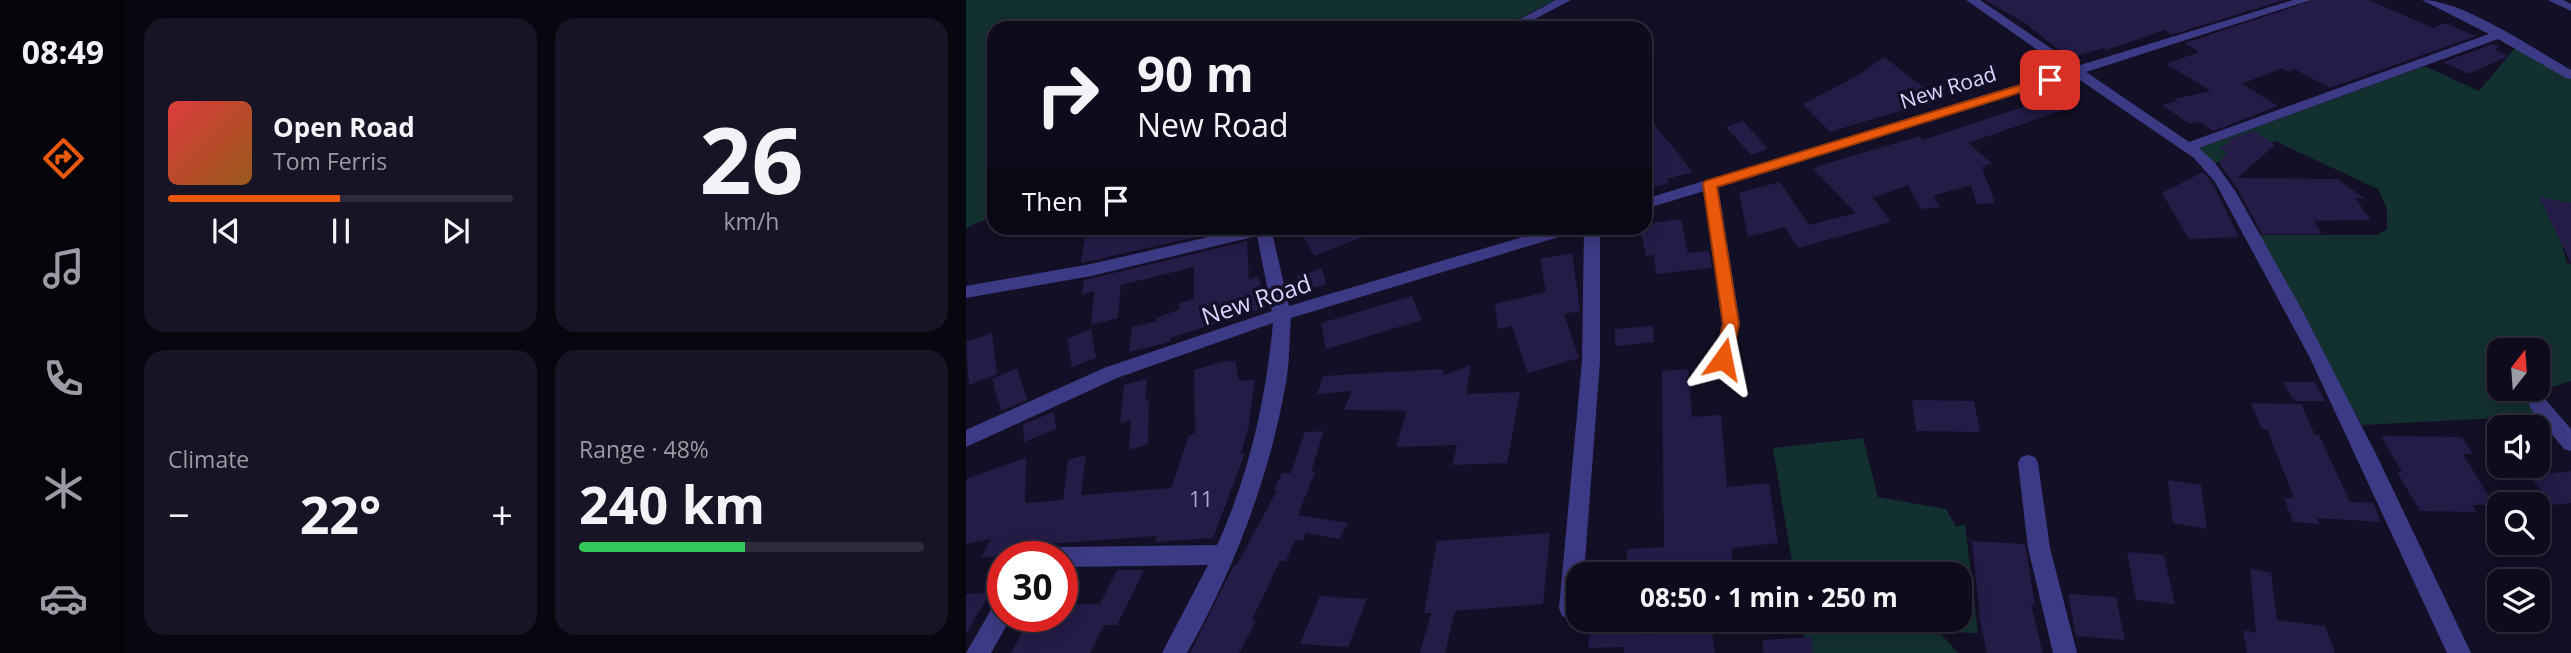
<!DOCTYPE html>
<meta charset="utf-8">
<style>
body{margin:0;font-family:"Open Sans",sans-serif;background:#171425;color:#f1f3f6;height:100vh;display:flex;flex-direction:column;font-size:26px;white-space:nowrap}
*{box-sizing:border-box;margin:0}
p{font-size:23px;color:#9b9ba3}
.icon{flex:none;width:38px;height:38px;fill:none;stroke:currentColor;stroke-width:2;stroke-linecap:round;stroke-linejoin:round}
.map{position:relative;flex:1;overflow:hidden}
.sheet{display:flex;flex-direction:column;gap:18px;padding:18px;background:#08060f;width:840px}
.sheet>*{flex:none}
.banner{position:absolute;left:21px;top:21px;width:665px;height:214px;border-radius:21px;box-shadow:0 4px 18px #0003,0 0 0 2px #2e2b3b;background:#0e0b1c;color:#f1f3f6;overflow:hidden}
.needle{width:46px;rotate:17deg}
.tools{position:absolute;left:1521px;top:338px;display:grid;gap:14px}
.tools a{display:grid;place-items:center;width:63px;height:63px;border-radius:14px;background:#0e0b1c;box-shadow:0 4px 18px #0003,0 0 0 2px #2e2b3b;font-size:35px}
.speed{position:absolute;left:21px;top:541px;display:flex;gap:14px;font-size:35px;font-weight:700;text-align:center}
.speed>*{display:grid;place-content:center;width:91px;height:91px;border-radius:50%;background:#0e0b1c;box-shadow:0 4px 18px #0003,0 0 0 2px #2e2b3b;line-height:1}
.speed .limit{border:10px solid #d22;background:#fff;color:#111}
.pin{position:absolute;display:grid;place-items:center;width:60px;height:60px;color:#fff;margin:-30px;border-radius:14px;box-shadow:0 4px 10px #0006}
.me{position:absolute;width:77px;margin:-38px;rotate:12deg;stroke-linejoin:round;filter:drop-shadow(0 0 5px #0008)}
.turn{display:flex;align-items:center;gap:24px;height:147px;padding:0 35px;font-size:32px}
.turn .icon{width:91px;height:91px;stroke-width:2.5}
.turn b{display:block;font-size:49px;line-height:60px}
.then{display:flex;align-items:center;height:66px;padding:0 35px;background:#0003;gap:14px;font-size:26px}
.big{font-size:52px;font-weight:700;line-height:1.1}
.sheet .card{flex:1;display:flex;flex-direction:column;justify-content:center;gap:10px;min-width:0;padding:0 24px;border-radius:21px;background:#171425}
.sheet .dial{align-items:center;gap:0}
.dial b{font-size:91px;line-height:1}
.song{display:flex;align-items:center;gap:21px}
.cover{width:84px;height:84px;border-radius:10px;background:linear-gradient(135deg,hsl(0 70% 55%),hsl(30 70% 35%))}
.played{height:7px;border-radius:4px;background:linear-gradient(90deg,#ea580c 50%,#2e2b3b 50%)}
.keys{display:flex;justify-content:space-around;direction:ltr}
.heat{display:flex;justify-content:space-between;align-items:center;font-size:38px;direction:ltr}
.charge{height:10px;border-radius:5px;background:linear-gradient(90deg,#34c759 48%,#2e2b3b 0)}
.sheet .tiles{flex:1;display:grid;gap:18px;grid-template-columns:repeat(2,1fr)}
.trip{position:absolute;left:600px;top:562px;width:406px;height:70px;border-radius:21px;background:#0e0b1c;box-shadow:0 4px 18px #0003,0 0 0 2px #2e2b3b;font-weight:700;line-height:70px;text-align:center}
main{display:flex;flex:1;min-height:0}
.menu{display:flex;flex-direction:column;width:126px;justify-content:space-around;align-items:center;background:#06040b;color:#9b9ba3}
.menu .icon{width:49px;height:49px}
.menu .on{color:#ea580c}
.menu b{font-size:32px;color:#f1f3f6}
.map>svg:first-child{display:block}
.green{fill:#12302f;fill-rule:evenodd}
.building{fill:#241b47}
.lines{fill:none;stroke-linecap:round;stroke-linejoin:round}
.minor{fill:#3d3a85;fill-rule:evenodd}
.route{fill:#ea580c;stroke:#983908;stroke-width:2}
.labels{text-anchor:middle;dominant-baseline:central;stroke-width:7;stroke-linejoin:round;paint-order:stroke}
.far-street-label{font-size:21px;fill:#d9d4ff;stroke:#130f26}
.number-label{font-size:21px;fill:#aca6d1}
.street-label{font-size:24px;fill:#d9d4ff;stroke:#130f26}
</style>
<main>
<nav class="menu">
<b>08:49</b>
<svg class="icon on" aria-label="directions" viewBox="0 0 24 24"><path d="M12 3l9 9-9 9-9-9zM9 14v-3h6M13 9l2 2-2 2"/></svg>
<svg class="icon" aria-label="music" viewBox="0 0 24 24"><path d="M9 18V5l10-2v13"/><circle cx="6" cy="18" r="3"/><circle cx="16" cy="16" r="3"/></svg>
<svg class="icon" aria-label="phone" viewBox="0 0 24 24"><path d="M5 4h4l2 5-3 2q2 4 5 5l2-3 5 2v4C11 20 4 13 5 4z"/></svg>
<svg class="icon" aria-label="climate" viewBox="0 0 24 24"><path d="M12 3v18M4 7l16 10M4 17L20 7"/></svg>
<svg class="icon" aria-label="car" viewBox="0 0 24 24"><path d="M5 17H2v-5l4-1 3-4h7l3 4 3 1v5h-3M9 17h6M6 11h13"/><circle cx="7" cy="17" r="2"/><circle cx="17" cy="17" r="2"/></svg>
</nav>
<section class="sheet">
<div class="tiles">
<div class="card">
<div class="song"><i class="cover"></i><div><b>Open Road</b><p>Tom Ferris</p></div></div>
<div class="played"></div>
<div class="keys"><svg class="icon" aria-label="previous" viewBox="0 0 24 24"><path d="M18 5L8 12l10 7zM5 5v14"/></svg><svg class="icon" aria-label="pause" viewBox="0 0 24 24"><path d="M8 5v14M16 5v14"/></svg><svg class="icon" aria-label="next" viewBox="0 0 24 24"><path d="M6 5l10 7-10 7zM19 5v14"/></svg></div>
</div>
<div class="card dial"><b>26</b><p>km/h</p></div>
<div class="card"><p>Climate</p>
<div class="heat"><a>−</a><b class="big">22°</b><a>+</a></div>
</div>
<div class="card"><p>Range · 48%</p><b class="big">240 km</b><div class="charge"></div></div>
</div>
</section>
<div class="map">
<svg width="1605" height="653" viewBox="0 0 1605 653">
<rect width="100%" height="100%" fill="#130f26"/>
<!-- green -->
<g class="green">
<path d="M 0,0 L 590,0 L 534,28 L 28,28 L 28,216 L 0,228 Z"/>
<path d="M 1550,47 L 1605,79 L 1605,213 L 1586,211 L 1601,263 L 1605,264 L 1605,381 L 1559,396 L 1572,416 L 1396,425 L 1291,235 L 1411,235 L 1421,229 L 1421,209 L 1412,189 L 1309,141 L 1248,164 L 1233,148 L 1459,66 L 1513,91 ZM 1533,350 L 1572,350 L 1572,388 L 1533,388 Z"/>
<path d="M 897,438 L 912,497 L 980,509 L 990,527 L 999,524 L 1012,633 L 973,632 L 992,653 L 841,653 L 835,620 L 994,620 L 994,574 L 828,574 L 807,448 Z"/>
</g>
<!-- building -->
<g class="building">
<path d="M 1019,0 L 1318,0 L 1205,35 L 1198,30 L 1141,50 L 1138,48 L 1103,58 L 1059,23 Z"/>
<path d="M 1348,0 L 1403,0 L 1467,28 L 1479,23 L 1510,36 L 1364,88 L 1328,69 L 1322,72 L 1316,68 L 1276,84 L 1312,106 L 1247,131 L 1233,122 L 1223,124 L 1197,105 L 1210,101 L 1208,99 L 1245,91 L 1200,64 L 1233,52 L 1219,43 Z"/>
<path d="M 1527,44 L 1534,47 L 1529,50 L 1542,56 L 1503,74 L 1477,62 Z"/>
<path d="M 918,57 L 973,99 L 864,132 L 837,104 L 893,75 Z"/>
<path d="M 1091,96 L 1107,107 L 1002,143 L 1026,163 L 1016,167 L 1029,203 L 1011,204 L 1005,185 L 967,196 L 974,207 L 955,209 L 942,185 L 907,198 L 925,222 L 832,248 L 819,227 L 782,237 L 773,193 L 814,182 L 843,225 L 890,213 L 846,168 L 954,136 L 957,140 Z"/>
<path d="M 679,112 L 726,172 L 701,179 L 703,183 L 679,189 Z"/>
<path d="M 777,121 L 802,149 L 785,155 L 760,127 Z"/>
<path d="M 1287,131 L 1309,145 L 1271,178 L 1371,179 L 1400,199 L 1389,198 L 1405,220 L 1348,221 L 1356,234 L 1296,234 L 1272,190 L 1253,163 L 1261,152 L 1253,147 L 1265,142 L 1262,140 Z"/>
<path d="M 1237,172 L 1247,184 L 1273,237 L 1223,239 L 1196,193 Z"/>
<path d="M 1573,197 L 1605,203 L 1605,263 Z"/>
<path d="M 715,219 L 722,253 L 743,251 L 746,268 L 690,274 L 688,255 L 680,256 L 674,228 L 679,228 L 679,224 Z"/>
<path d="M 168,228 L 168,235 L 199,228 L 229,228 L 230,237 L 115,263 L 119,238 Z"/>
<path d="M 333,228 L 414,228 L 415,230 L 348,256 Z"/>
<path d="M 281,241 L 283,279 L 292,276 L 301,307 L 204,338 L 204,342 L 163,352 L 166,327 L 191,321 L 190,318 L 214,309 L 213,303 L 228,299 L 228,267 L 155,285 L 152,318 L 125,325 L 128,291 L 116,295 L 118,280 Z"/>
<path d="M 606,253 L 614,311 L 598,314 L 613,358 L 562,373 L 546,326 L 532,329 L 529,304 L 580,292 L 574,259 Z"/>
<path d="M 356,268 L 360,284 L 334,292 L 331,276 Z"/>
<path d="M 446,296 L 456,320 L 360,349 L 355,323 Z"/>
<path d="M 687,326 L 688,342 L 649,346 L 649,329 Z"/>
<path d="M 125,329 L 130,358 L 106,367 L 101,339 Z"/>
<path d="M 26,333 L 31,374 L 3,385 L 0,342 Z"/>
<path d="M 263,360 L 263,362 L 269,361 L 273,381 L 289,380 L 282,428 L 275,454 L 279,453 L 247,538 L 189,542 L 191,536 L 67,545 L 41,548 L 42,555 L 15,558 L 25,539 L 0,544 L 0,479 L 60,458 L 59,503 L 97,500 L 102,460 L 120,455 L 115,495 L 205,488 L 223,435 L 229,434 L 228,370 Z"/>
<path d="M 505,365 L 500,394 L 554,392 L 541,463 L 486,465 L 491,445 L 430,447 L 441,411 L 378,410 L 386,391 L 351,394 L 357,376 L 476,369 L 479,375 Z"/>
<path d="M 51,368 L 61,400 L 35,411 L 26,379 Z"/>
<path d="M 722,369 L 726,417 L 755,415 L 761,487 L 803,483 L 812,543 L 766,548 L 767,568 L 704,574 L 661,574 L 661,549 L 698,547 L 696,371 Z"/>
<path d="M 181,379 L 179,401 L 183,400 L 182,444 L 163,450 L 165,420 L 154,423 L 158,385 Z"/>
<path d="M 1317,382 L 1348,382 L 1359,401 L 1328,401 Z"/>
<path d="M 946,400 L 1008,401 L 1014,432 L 950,431 Z"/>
<path d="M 1285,403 L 1335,404 L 1349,435 L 1353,435 L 1384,502 L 1407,503 L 1415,522 L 1351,518 L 1354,524 L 1327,522 L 1318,498 L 1328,498 L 1301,429 L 1296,429 Z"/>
<path d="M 88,412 L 90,429 L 58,442 L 57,424 Z"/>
<path d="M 358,431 L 345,472 L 349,472 L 332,515 L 382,523 L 373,539 L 340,533 L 337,541 L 329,540 L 320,561 L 314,561 L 286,620 L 290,621 L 273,653 L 224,653 L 268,565 L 271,565 L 311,490 L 308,490 L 316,473 L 325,473 L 339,432 Z"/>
<path d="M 1415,436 L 1496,437 L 1507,454 L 1497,454 L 1528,505 L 1506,505 L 1511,512 L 1454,511 L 1431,472 L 1436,472 Z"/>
<path d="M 1605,471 L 1605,503 L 1588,505 L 1563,476 Z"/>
<path d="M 1202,480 L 1235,485 L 1241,529 L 1207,523 Z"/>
<path d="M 584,533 L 577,604 L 489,611 L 479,653 L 454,653 L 465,613 L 458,613 L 471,541 Z"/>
<path d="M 1006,541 L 1059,544 L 1069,605 L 1065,604 L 1077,653 L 1021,653 L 1014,620 Z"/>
<path d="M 1161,552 L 1198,555 L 1209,604 L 1170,600 Z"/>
<path d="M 1284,568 L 1305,573 L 1311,620 L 1359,626 L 1369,653 L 1281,653 L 1277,630 L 1290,633 Z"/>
<path d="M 151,570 L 178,570 L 151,625 L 138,625 L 124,653 L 45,653 L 64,617 L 96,616 L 96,605 L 134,604 Z"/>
<path d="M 24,593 L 0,634 L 0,594 Z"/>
<path d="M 1102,594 L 1150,597 L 1159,640 L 1110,636 Z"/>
<path d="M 354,596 L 401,599 L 382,647 L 334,644 Z"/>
<path d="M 625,620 L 680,620 L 680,635 L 745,626 L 749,653 L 658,653 L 658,647 L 622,648 Z"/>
<path d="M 845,637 L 847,653 L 797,653 L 797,640 Z"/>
</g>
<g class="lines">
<!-- minor -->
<g class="minor">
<path d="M 590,0 L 605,0 L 552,28 L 537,28 Z"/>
<path d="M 1000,0 L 1014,0 L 1111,66 L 1327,0 L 1345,0 L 1120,72 L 1223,142 L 1523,34 L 1456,0 C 1497,0 1568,49 1605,70 L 1605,79 L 1600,78 L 1532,39 L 1233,148 L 1249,163 L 1270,192 L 1336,310 L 1411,456 L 1505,653 L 1481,653 L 1344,358 L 1249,182 L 1228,158 L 1108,76 L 752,186 L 774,324 L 763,364 L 751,364 L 748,359 L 756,324 L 738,191 L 679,209 L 679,199 L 1100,70 Z"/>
<path d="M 1582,0 L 1597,0 L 1605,4 L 1605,11 Z"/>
<path d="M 281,228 L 305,228 L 323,306 L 587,228 L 611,228 L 609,232 L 325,318 C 323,339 324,361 320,382 C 304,476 268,570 221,653 L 196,653 L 242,565 L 96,567 L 96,556 L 85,556 L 88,550 L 96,547 L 251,545 C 283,476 300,399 307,323 L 151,378 L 0,447 L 0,430 L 138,368 L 306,311 L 291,236 L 125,276 L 0,298 L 0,286 L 125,264 Z"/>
<path d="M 618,228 L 634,228 L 634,361 L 618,574 L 612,574 L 612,614 L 604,619 L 596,616 L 593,608 L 616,361 Z"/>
<path d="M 1572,397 L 1579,399 L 1605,429 L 1605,451 L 1598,449 L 1565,409 L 1563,404 L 1565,399 Z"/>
<path d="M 1062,455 L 1069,457 L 1072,463 L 1084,548 L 1111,653 L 1087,653 L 1062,548 L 1052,463 L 1055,457 Z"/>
<path d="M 37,600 L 37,616 L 46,616 L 25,653 L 0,653 L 29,603 Z"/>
</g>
</g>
<!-- route -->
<path class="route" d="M 1084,76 L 1088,77 L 1088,82 L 751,187 L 773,324 L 766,359 L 763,364 L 752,364 L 749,359 L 757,324 L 737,184 L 739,181 Z"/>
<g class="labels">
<!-- far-street labels -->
<g class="far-street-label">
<text transform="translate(982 87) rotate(-17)">New Road</text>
</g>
<!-- number labels -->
<g class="number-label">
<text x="235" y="499">11</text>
</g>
<!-- street labels -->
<g class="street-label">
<text transform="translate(290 299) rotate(-18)">New Road</text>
</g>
</g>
</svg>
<div class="tools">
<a><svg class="needle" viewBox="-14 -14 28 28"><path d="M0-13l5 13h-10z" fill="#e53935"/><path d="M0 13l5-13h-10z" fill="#9b9ba3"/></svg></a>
<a><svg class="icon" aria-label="sound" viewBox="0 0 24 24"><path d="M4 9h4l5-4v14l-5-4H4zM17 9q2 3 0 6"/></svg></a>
<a><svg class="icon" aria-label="search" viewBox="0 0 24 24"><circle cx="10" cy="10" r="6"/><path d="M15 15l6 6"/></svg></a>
<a><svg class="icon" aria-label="layers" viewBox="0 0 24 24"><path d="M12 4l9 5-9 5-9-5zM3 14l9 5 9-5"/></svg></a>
</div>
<div class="speed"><div class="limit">30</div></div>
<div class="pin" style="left:1084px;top:80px;background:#d93025"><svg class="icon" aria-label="arrive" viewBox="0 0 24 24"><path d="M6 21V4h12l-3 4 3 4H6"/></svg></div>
<svg class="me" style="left:757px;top:359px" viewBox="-20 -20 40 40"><path d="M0-17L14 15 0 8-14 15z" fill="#ea580c" stroke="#fff" stroke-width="4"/></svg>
<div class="trip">08:50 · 1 min · 250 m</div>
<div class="banner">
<div class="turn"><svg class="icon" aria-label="right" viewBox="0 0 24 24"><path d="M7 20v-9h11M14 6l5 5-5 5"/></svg><div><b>90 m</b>New Road</div></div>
<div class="then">Then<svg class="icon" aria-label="arrive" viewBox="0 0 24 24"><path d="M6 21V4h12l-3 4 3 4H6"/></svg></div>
</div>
</div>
</main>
